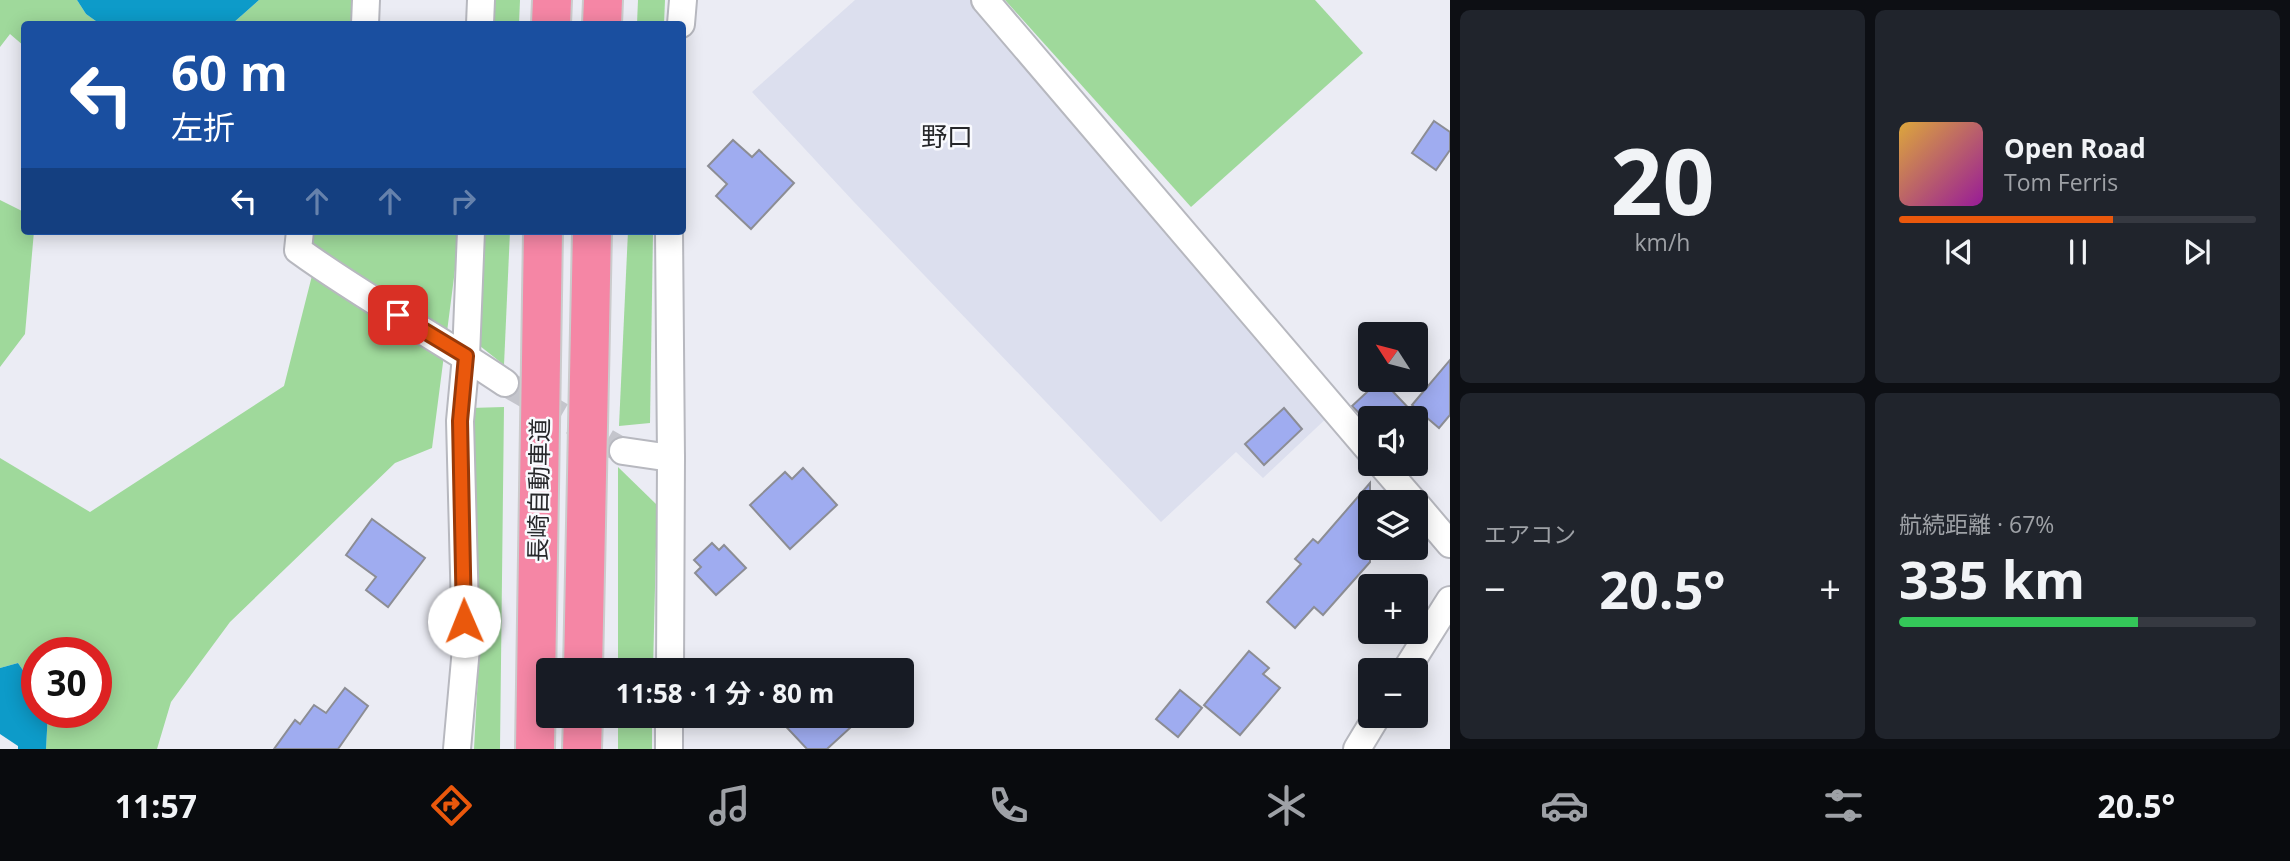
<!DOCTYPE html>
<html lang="ja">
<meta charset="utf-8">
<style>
body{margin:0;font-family:"Open Sans","Noto Sans JP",sans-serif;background:#20242c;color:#f1f3f6;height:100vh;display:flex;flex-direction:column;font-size:26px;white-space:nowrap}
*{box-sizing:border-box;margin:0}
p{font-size:23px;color:#9ea1a6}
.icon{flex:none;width:38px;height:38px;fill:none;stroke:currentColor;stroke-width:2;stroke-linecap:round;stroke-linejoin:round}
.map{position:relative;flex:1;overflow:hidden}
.sheet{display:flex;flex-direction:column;gap:10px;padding:10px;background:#0d0f14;width:840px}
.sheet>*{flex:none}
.banner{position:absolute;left:21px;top:21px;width:665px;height:214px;border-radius:7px;box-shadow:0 4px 18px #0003;background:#1a4fa0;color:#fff;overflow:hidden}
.needle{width:46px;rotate:306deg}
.tools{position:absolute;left:1358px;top:322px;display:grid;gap:14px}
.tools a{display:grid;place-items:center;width:70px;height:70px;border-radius:7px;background:#171b24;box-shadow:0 4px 18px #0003;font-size:35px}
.speed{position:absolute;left:21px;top:637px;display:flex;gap:14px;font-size:35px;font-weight:700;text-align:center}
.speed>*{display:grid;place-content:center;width:91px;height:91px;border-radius:50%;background:#171b24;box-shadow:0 4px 18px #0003;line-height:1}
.speed .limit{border:10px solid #d22;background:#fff;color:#111}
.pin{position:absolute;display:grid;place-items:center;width:60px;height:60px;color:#fff;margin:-30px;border-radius:14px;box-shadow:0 4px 10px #0006}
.me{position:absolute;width:77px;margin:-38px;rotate:359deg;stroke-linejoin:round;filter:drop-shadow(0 0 5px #0008)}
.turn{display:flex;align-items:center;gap:24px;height:147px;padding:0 35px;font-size:32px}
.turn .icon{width:91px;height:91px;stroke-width:2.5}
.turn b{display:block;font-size:49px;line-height:60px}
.lanes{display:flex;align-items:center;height:66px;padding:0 35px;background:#0003;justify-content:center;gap:35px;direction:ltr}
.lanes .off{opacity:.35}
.big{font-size:52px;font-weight:700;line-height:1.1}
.sheet .widget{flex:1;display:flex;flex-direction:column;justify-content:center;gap:10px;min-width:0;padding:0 24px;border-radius:10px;background:#20242c}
.sheet .dial{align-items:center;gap:0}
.dial b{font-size:91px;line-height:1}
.song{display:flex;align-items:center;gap:21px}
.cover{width:84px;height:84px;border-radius:10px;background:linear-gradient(135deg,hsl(40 70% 55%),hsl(300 70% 35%))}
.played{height:7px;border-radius:4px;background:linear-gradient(90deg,#ea580c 60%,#363941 60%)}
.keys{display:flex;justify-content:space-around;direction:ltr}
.heat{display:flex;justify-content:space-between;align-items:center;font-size:38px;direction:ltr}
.charge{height:10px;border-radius:5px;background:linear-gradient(90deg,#34c759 67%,#363941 0)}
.sheet .tiles{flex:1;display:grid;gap:10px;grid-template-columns:repeat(2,1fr)}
.trip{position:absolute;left:536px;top:658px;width:378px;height:70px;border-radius:7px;background:#171b24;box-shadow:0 4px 18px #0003;font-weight:700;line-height:70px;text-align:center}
.tab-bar{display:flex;height:112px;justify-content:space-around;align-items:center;background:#090b0e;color:#9ea1a6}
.tab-bar .icon{width:49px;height:49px}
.tab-bar .selected{color:#ea580c}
.tab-bar b{font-size:32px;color:#f1f3f6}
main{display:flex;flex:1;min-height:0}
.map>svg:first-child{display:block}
.built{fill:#dcdfee}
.green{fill:#9fd99b}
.water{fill:#0d9bc9}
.building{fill:#9facf0;stroke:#8c8d94;stroke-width:2}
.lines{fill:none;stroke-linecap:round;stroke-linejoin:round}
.street-tunnel{stroke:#c4c5cc;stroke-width:26;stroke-dasharray:26 13;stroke-linecap:butt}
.street-casing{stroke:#b7b8bf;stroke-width:30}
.highway-casing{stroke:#cbcbcc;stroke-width:42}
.street{stroke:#fff;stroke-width:26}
.highway{stroke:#f586a5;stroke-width:38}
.route-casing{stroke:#983908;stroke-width:18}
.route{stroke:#ea580c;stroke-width:12}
.labels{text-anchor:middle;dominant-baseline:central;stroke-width:5;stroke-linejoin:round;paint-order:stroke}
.street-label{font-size:24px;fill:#26272a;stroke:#f9fafe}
.neighbourhood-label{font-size:26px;fill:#26272a;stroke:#f9fafe}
</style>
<main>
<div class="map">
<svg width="1450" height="749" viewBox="0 0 1450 749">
<rect width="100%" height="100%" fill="#ebecf4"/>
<!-- built -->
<path class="built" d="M 855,0 L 970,0 L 1332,413 L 1263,478 L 1236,452 L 1161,522 L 854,202 L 752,92 Z"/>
<!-- green -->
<g class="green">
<path d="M 0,0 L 77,0 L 86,14 L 100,24 L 24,24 L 24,46 L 10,34 L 0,47 Z"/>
<path d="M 259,0 L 367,0 L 353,24 L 232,24 Z"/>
<path d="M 491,0 L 520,0 L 519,24 L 489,24 Z"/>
<path d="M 638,0 L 665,0 L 664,24 L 637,24 Z"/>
<path d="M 1005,0 L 1315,0 L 1363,53 L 1191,207 Z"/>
<path d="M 0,200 L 24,212 L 24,231 L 34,231 L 25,334 L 0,367 Z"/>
<path d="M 284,231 L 460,231 L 432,448 L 395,463 L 230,622 L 171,702 L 157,749 L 46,749 L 48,712 L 96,712 L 96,653 L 37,653 L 37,691 L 18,663 L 0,668 L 0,458 L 90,512 L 284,386 L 318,252 Z"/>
<path d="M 480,231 L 510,231 L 504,365 L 475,342 Z"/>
<path d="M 628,231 L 653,231 L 650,423 L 619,426 Z"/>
<path d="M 504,407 L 500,749 L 474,749 L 480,639 L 470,408 Z"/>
<path d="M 618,467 L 657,505 L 653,670 L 618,670 Z"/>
<rect x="618" y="716" width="34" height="33"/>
</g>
<!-- water -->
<g class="water">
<path d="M 77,0 L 259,0 L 232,24 L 100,24 L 86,14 Z"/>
<path d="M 18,663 L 37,691 L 37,712 L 48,712 L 46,749 L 18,749 L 18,746 L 0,734 L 0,668 Z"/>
</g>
<!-- building -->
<g class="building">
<path d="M 1434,121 L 1450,132 L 1450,150 L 1436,170 L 1412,153 Z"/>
<path d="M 733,140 L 752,157 L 759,150 L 794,183 L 751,229 L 716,196 L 727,184 L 708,166 Z"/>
<path d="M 1450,360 L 1450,415 L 1439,428 L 1412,405 Z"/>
<path d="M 1380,380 L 1382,380 L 1418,418 L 1364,418 L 1352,406 Z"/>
<path d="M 1284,408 L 1302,429 L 1264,465 L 1245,444 Z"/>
<path d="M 803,468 L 837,505 L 790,549 L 750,505 L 785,472 L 792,479 Z"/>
<path d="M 1370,483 L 1370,562 L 1323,615 L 1314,607 L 1295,628 L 1267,602 L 1301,564 L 1295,559 L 1313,539 L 1318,543 Z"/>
<path d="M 372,519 L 425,558 L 388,607 L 366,590 L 376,577 L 346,555 Z"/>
<path d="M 712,543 L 719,550 L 724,545 L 746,568 L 716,595 L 695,573 L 701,567 L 694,560 Z"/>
<path d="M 1249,651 L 1269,668 L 1263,674 L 1280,688 L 1240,735 L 1204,705 Z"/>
<path d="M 345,688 L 368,706 L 338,749 L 274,749 L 295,720 L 300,724 L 314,705 L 326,713 Z"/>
<path d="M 1180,690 L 1202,708 L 1178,737 L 1156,719 Z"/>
<path d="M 776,716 L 863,716 L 827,749 L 807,749 Z"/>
</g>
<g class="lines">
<!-- street-tunnel -->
<path class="street-tunnel" d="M 505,383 L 623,451"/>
<!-- street casing -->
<g class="street-casing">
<g id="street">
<path d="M 985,0 L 1370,451"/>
<path d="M 365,24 L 366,0"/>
<path d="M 480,24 L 481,0"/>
<path d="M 681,24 L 683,0"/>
<path d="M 300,231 L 298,250 C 364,298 437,337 505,383"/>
<path d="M 669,231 L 671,458 L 670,670"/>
<path d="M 623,451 L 671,458"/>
<path d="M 1381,464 L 1414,502"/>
<path d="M 1416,504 L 1450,544"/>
<path d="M 1406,670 L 1450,600"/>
<path d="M 457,749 L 466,648 L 460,421 L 466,356 L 471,231"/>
<path d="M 669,749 L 669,716"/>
<path d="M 1357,749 L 1377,716"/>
</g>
</g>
<!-- highway casing -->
<g class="highway-casing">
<g id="highway">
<path d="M 551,24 L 552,0"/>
<path d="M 602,24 L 603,0"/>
<path d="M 583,670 L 592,231"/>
<path d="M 535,749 L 543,231"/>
<path d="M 582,749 L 583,716"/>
</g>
</g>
<!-- street -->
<use href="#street" class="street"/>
<!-- highway -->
<use href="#highway" class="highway"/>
</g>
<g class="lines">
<!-- route casing -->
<g class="route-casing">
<path id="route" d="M 398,315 L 466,356 L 460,421 L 464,621"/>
</g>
<!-- route -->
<use href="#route" class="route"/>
</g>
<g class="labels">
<!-- street labels -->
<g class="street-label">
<text transform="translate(538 490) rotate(-89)">長崎自動車道</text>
</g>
<!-- neighbourhood labels -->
<g class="neighbourhood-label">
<text x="947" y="136">野口</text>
</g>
</g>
</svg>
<div class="tools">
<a><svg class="needle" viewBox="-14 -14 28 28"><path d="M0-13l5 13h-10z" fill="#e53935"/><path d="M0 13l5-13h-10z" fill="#9ea1a6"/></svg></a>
<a><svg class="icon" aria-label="sound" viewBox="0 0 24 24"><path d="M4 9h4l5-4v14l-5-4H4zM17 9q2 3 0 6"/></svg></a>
<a><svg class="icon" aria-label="layers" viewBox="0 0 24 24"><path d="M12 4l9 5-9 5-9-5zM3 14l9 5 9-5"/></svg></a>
<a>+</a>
<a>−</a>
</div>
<div class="speed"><div class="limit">30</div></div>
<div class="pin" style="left:398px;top:315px;background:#d93025"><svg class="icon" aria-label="arrive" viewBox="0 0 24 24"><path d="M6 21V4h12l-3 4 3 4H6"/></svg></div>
<svg class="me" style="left:464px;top:621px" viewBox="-20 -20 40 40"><circle r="19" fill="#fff"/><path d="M0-13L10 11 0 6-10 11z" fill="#ea580c"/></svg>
<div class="trip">11:58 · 1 分 · 80 m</div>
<div class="banner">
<div class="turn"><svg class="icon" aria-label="left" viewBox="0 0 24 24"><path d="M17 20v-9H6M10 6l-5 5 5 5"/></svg><div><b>60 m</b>左折</div></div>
<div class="lanes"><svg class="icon" aria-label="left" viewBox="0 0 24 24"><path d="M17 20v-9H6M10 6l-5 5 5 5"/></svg><svg class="icon off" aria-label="ahead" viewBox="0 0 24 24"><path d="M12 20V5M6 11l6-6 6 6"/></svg><svg class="icon off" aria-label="ahead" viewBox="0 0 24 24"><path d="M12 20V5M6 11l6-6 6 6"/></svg><svg class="icon off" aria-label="right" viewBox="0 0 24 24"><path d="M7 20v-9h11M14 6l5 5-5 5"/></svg></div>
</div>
</div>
<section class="sheet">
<div class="tiles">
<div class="widget dial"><b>20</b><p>km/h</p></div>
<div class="widget">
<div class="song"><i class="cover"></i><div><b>Open Road</b><p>Tom Ferris</p></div></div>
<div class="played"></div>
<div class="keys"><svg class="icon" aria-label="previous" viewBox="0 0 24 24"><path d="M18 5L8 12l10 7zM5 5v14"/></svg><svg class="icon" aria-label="pause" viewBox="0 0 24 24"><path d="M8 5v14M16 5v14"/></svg><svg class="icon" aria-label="next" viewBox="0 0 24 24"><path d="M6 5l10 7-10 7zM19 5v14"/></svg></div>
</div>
<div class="widget"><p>エアコン</p>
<div class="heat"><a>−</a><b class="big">20.5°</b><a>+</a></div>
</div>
<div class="widget"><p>航続距離 · 67%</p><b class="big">335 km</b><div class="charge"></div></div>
</div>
</section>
</main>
<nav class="tab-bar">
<b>11:57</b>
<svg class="icon selected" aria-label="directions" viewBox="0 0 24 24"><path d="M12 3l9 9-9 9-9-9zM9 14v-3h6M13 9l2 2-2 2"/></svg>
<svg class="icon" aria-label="music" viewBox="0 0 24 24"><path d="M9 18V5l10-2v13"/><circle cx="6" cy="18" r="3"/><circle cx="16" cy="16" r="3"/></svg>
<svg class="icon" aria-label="phone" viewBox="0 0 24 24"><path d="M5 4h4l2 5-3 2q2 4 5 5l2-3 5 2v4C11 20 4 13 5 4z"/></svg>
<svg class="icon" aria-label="climate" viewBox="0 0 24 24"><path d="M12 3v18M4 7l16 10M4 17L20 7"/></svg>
<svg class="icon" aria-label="car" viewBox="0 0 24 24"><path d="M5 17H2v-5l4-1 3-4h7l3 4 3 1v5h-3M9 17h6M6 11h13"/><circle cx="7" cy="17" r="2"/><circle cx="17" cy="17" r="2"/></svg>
<svg class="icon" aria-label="filters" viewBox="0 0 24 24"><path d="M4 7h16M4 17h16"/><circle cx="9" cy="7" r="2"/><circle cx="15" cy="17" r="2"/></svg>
<b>20.5°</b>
</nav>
